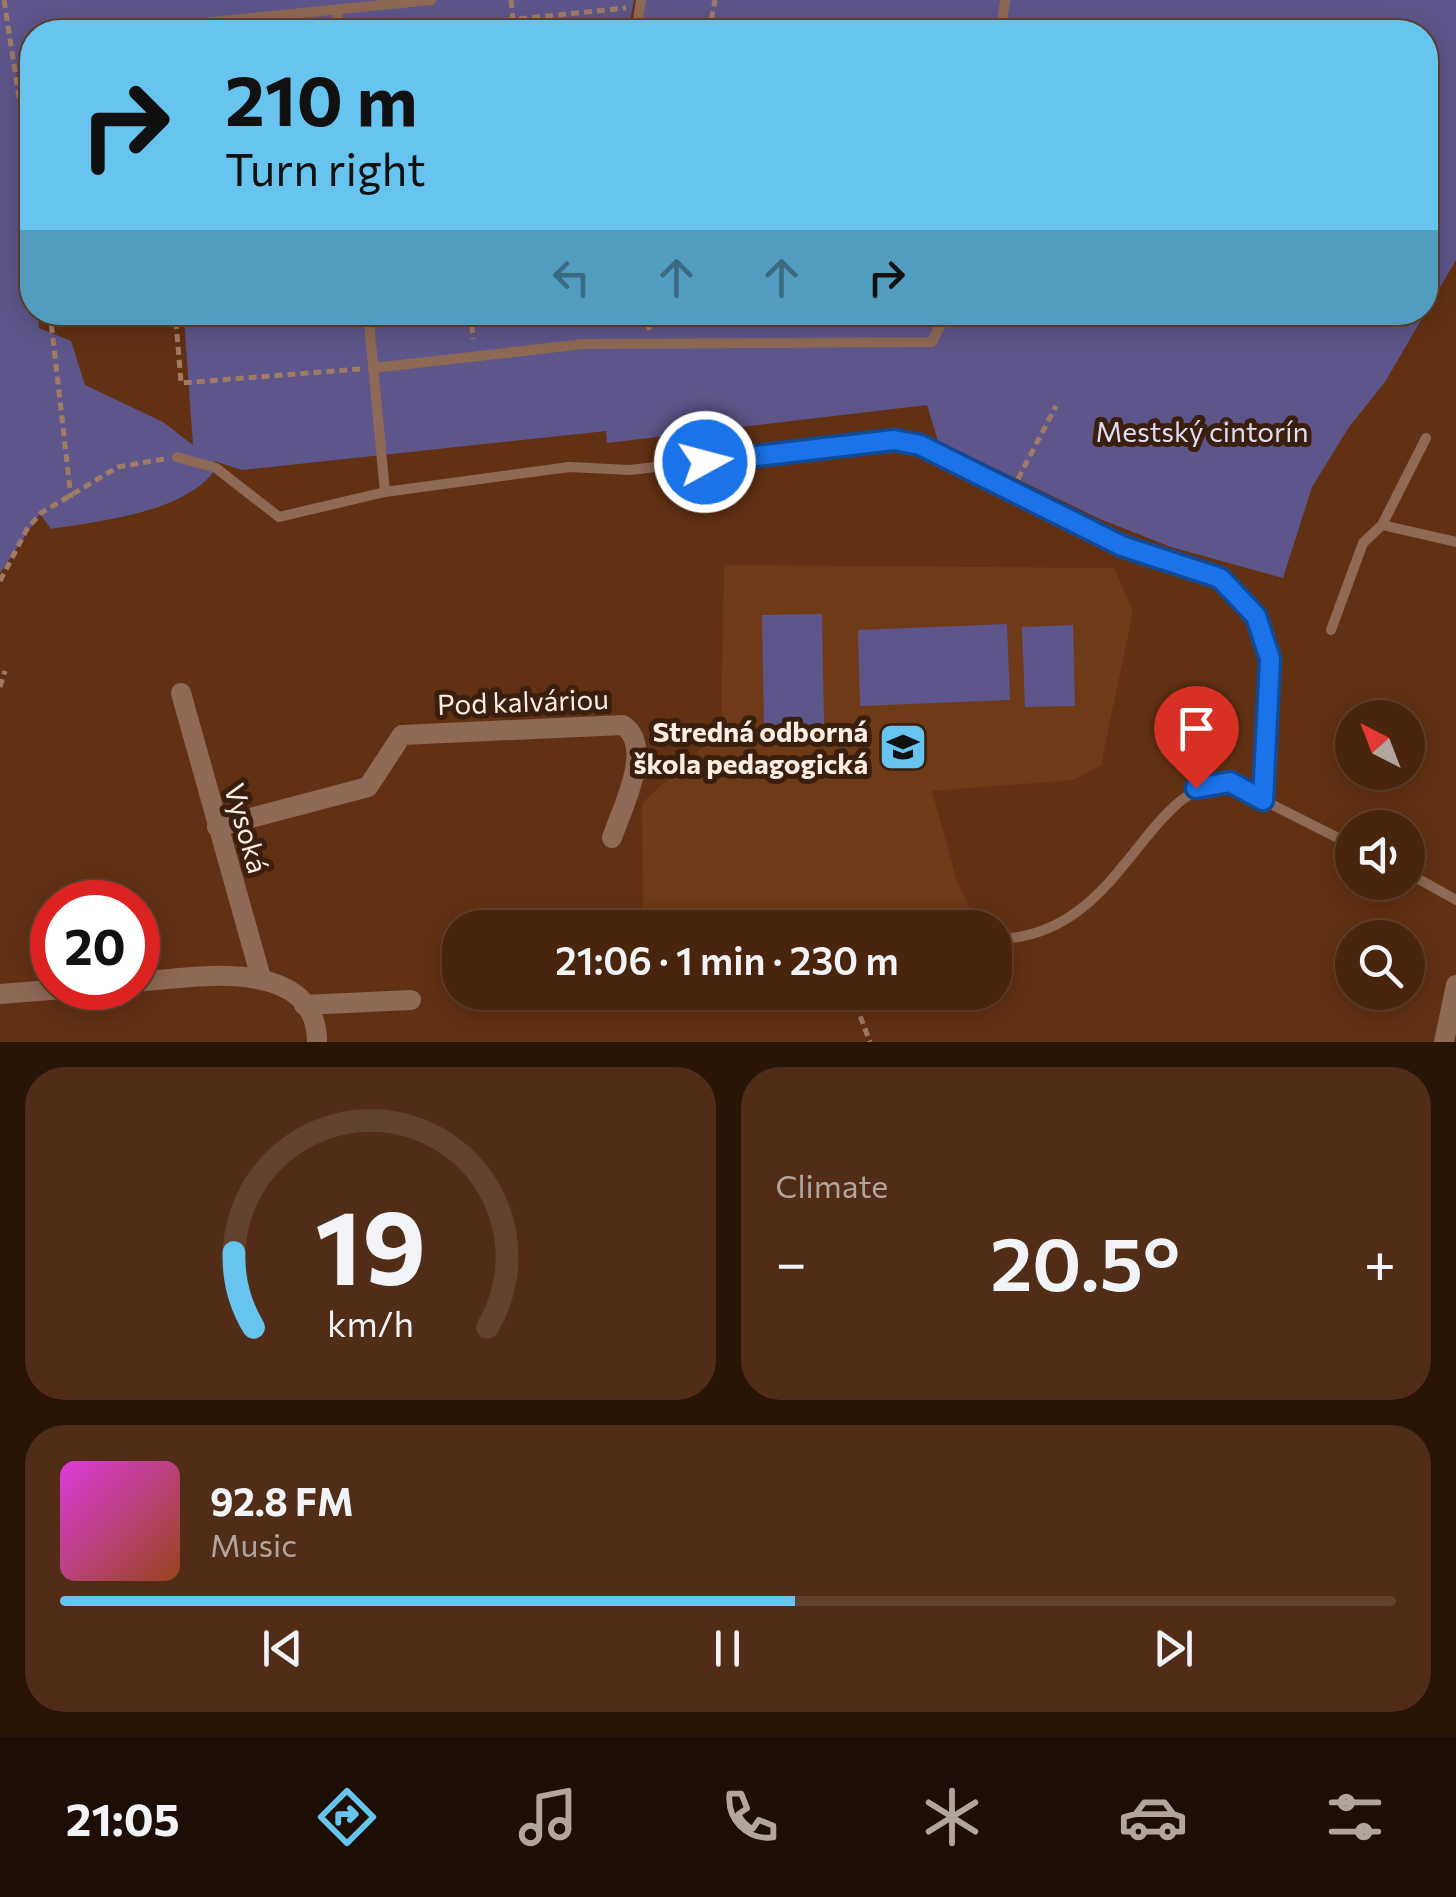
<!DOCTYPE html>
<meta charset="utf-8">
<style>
body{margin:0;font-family:Commissioner,sans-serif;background:#512d17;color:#f1f3f6;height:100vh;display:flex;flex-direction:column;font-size:38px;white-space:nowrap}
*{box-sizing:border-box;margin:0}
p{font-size:32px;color:#b2a59e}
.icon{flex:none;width:55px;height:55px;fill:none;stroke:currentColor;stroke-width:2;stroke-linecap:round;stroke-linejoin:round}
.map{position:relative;height:1042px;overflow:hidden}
.drawer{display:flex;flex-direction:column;gap:25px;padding:25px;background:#291408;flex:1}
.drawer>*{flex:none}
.banner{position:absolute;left:20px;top:20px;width:1418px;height:305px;border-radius:40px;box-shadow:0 5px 25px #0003,0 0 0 2px #61422e;background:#66c4ef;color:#111;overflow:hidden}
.needle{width:65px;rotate:318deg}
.tools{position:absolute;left:1335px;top:700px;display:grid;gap:20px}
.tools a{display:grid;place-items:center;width:90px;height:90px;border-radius:50%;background:#4a250e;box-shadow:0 5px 25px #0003,0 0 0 2px #61422e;font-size:50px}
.speed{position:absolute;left:30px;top:880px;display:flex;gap:20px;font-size:50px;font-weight:700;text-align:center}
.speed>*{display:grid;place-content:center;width:130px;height:130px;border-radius:50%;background:#4a250e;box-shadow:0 5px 25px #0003,0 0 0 2px #61422e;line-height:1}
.speed .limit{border:15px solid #d22;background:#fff;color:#111}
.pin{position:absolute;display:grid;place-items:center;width:85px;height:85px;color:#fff;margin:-102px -42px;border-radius:50% 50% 50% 0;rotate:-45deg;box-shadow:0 0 10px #0007}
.pin .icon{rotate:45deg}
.me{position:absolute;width:110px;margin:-55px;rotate:83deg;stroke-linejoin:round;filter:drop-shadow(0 0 8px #0008)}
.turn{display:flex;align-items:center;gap:35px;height:210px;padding:0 40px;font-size:45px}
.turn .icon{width:130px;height:130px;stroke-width:2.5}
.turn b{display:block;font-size:70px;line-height:85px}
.lanes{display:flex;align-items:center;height:95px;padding:0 40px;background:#0003;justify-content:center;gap:50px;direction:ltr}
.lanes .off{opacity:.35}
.big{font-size:75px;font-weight:600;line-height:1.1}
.drawer .tile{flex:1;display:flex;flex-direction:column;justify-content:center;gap:15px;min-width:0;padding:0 35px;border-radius:40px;background:#512d17}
.drawer .dial{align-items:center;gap:0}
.dial svg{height:260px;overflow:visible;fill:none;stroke:#61422e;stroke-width:7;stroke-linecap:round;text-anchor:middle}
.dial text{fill:#f1f3f6;stroke:none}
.song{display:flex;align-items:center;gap:30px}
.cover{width:120px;height:120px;border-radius:15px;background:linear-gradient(135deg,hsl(300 70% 55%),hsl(20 70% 35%))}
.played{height:10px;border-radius:5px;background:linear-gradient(90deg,#66c4ef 55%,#61422e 55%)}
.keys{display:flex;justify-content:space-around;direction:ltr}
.heat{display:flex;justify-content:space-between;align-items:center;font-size:55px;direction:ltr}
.drawer .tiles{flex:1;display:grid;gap:25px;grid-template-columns:1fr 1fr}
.tile:last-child{grid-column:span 2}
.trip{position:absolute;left:442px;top:910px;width:570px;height:100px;border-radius:40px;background:#4a250e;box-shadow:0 5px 25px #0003,0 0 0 2px #61422e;font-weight:600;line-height:100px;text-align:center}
.menu{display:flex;height:160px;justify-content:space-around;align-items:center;background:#1e0f06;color:#b2a59e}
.menu .icon{width:70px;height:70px}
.menu .on{color:#66c4ef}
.menu b{font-size:45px;color:#f1f3f6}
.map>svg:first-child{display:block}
.built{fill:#6f3a17}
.green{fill:#5e568a}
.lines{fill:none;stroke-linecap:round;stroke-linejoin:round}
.path{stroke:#9f7b65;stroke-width:5;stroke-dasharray:8 5;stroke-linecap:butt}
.lane{stroke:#8e6955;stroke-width:10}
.street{stroke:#8e6955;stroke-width:20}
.route-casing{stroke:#114b97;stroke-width:25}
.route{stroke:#1a73e8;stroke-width:18}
.labels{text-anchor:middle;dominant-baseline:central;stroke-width:10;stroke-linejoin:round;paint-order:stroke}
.park-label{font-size:28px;fill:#dfddf4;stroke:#3a1f0e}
.street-label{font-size:28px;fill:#fdeee5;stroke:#3a1f0e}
.poi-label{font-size:28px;font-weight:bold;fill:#fdeee5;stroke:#3a1f0e;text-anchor:end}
</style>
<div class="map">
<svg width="1456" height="1042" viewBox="0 0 1456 1042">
<rect width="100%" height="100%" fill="#623113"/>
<!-- built -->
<path class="built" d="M 724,565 L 1114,568 L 1133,611 L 1101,765 L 1074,780 L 932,791 L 957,882 L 979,927 L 643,927 L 642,803 L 721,730 Z"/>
<!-- green -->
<g class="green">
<path d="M 0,0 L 634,0 L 628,32 L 32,32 L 32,139 L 16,67 L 32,186 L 32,312 L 38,313 L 39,328 L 71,341 L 85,385 L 163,422 L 193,445 L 184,319 L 148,321 L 143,313 L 1425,312 L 1425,32 L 639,32 L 645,0 L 1456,0 L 1456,260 L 1385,382 L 1349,427 L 1312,487 L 1283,578 L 1171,547 L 1100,519 L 938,441 L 927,405 L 607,443 L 606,431 L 242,470 L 214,461 L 215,470 C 184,513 100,521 51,529 L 40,514 L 0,573 Z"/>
<path d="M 822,614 L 824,724 L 764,726 L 762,615 Z"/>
<path d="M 1007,624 L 1010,700 L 860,706 L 858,630 Z"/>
<path d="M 1073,625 L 1075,706 L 1025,707 L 1022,627 Z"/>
</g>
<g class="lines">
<!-- path -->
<g class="path">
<path d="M 4,0 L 32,182"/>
<path d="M 511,0 L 513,19"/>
<path d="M 390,32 L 626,8"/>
<path d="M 709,32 L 715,0"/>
<path d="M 50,312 L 71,498"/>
<path d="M 471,312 L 473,339"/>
<path d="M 648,312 L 649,330"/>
<path d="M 176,321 L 181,383 L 360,369"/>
<path d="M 1018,479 L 1056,406"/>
<path d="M 0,581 L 27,529 L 41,513 L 118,467 L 164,459"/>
<path d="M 0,687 L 5,671"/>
<path d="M 851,992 L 870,1042"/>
</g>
<!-- lane -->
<g class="lane">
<path d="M 337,10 L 338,32"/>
<path d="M 143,32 L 143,29 L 431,0"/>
<path d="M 636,32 L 641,0"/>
<path d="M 1001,32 L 1005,0"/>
<path d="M 368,312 L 385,492"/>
<path d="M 373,368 L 584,344 L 932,342 L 947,312"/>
<path d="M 1426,438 L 1382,525 L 1456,542"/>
<path d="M 177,457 L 216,468 L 279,517 L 385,492 L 569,467 L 630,470 L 894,439 L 921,445 L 1122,546 L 1220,577 L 1256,616 L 1269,659 L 1263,800"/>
<path d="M 1331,630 L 1363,543 L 1382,525"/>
<path d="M 1408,873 L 1456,900"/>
<path d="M 995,939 C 1123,939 1144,780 1229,783 L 1352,845"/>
</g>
<!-- street -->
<g class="street">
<path d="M 181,693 L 261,978"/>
<path d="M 217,827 L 368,787 L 402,735 L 623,725 C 655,747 621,810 612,838"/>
<path d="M 138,982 C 192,977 317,955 317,1042"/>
<path d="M 0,994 L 75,988"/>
<path d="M 304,1005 L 411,1000"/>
<path d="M 1444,1042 L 1456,985"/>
</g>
</g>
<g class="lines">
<!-- route casing -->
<g class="route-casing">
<path id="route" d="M 705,462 L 894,440 L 920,445 L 1122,546 L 1220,578 L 1256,616 L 1270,659 L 1263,800 L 1230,782 L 1196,788"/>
</g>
<!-- route -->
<use href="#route" class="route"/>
</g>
<!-- icons -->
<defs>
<g id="school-square" transform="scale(2.5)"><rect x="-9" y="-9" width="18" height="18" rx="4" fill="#66c4ef" stroke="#3a1f0e"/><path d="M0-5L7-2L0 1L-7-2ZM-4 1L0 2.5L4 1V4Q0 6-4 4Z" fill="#111"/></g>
</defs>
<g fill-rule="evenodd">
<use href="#school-square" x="903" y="747"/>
</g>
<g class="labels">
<!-- park labels -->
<g class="park-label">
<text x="1202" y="431">Mestský cintorín</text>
</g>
<!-- street labels -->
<g class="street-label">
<text transform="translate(523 701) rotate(-2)">Pod kalváriou</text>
<text transform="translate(247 828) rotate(74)">Vysoká</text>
</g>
<!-- poi labels -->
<g class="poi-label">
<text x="868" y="731">Stredná odborná<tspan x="868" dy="32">škola pedagogická</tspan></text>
</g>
</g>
</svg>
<div class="tools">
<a><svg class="needle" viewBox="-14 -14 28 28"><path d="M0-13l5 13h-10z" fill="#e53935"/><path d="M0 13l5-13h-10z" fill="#b2a59e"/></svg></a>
<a><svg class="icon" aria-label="sound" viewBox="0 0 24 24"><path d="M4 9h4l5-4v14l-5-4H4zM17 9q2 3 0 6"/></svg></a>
<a><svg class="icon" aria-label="search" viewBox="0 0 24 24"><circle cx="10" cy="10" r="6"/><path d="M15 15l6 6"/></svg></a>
</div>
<div class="speed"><div class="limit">20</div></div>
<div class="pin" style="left:1196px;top:788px;background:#d93025"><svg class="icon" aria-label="arrive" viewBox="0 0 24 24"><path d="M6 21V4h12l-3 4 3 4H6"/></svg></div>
<svg class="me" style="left:705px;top:462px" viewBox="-20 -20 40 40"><circle r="17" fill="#1a73e8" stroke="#fff" stroke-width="3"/><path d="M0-11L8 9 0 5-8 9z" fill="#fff"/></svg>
<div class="trip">21:06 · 1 min · 230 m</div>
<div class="banner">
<div class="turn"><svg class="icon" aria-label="right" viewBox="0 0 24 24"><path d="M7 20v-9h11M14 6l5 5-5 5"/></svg><div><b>210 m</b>Turn right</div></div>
<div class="lanes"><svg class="icon off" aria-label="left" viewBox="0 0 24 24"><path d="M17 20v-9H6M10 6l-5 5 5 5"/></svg><svg class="icon off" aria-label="ahead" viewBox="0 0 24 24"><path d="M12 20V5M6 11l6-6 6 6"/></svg><svg class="icon off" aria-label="ahead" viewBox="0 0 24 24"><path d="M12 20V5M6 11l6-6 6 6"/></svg><svg class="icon" aria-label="right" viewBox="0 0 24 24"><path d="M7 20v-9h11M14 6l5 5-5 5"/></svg></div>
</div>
</div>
<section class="drawer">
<div class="tiles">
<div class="tile dial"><svg viewBox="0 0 100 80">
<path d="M14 69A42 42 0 1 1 86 69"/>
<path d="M14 69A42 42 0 0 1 8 46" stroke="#66c4ef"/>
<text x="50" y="56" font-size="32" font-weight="700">19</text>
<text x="50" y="72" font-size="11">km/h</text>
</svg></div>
<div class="tile"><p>Climate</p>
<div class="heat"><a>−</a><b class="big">20.5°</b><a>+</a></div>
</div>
<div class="tile">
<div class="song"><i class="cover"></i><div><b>92.8 FM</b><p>Music</p></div></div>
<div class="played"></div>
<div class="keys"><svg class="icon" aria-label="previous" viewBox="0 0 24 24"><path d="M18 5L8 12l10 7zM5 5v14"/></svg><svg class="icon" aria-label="pause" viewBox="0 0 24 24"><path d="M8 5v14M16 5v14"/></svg><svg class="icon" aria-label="next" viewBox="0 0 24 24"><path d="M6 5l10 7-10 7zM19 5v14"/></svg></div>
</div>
</div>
</section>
<nav class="menu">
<b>21:05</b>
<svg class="icon on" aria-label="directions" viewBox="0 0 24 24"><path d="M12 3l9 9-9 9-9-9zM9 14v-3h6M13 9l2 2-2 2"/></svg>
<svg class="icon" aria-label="music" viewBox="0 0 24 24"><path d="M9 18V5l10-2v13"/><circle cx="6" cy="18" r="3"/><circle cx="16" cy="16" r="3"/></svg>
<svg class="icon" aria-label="phone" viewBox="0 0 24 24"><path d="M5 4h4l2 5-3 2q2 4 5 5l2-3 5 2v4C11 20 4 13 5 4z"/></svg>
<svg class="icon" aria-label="climate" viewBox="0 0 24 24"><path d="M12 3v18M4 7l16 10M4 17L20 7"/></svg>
<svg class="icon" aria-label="car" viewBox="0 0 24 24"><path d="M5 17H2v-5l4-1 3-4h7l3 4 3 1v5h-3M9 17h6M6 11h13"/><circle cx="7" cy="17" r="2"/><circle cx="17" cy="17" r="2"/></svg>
<svg class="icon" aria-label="filters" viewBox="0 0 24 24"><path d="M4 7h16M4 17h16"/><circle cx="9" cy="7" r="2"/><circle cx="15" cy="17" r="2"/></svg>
</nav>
